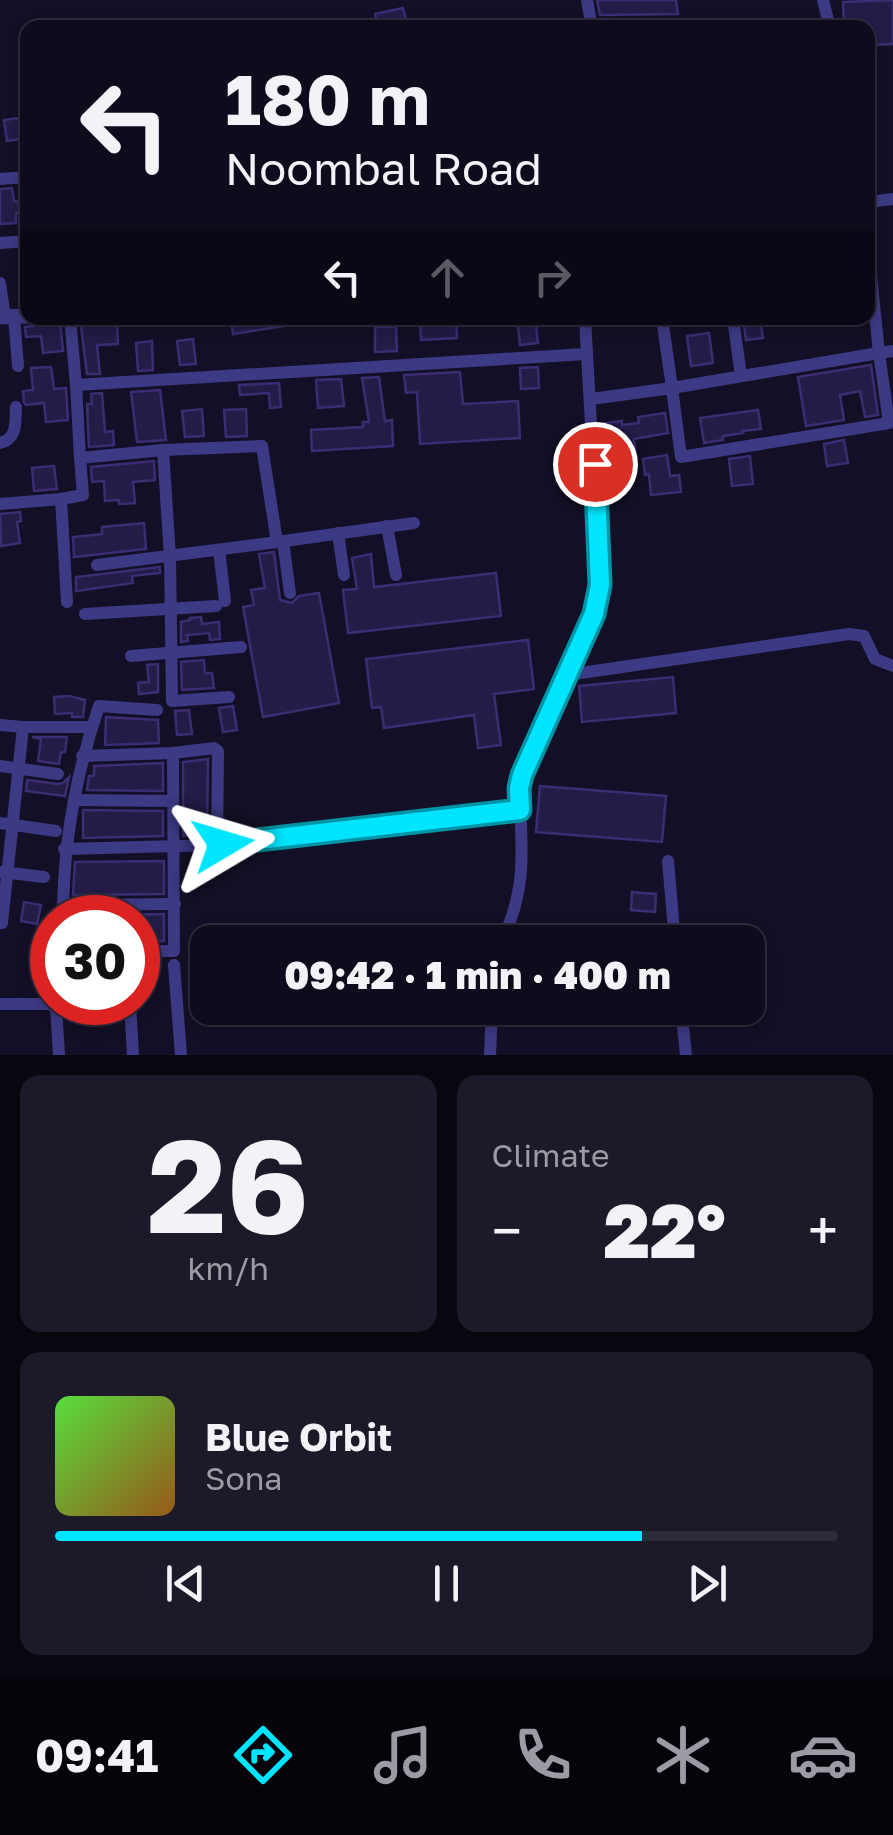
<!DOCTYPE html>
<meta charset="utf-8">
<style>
body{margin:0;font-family:"Golos Text",sans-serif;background:#1c1929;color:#f1f3f6;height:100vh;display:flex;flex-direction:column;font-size:38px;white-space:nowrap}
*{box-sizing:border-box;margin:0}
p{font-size:32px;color:#9b9ba3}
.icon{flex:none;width:55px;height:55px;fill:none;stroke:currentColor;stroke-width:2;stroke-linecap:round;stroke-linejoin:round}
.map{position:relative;height:1055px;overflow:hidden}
.drawer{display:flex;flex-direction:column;gap:20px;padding:20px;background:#08060f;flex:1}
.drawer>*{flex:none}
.guide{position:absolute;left:20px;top:20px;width:855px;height:305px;border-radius:20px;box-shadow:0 5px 15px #0003,0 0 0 2px #2e2b3b;background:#0e0b1c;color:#f1f3f6;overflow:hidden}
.speed{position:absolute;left:30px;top:895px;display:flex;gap:20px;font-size:50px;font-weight:700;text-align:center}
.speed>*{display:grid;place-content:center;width:130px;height:130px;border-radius:50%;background:#0e0b1c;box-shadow:0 5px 15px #0003,0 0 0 2px #2e2b3b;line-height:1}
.speed .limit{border:15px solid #d22;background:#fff;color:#111}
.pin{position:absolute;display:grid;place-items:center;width:85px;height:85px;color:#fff;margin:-42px;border:5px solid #fff;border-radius:50%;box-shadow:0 2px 10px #0007}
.me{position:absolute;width:110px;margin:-55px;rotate:83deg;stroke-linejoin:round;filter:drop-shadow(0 0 8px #0008)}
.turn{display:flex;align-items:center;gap:35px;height:210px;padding:0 40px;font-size:45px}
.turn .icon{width:130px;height:130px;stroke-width:2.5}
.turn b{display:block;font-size:70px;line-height:85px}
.lanes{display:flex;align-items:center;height:95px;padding:0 40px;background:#0003;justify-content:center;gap:50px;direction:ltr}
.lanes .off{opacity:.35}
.big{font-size:75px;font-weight:800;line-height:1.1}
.drawer .card{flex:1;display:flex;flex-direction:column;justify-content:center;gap:15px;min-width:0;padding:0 35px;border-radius:20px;background:#1c1929}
.drawer .dial{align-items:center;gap:0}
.dial b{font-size:130px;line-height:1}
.song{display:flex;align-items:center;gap:30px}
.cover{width:120px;height:120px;border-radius:15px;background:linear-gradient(135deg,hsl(110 70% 55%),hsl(30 70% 35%))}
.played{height:10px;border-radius:5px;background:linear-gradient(90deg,#00e5ff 75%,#2e2b3b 75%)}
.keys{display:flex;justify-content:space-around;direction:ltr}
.heat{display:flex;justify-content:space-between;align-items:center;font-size:55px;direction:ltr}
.drawer .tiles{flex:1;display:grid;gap:20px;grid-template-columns:1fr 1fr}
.card:last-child{grid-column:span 2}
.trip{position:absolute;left:190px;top:925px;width:575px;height:100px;border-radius:20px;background:#0e0b1c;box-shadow:0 5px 15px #0003,0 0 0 2px #2e2b3b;font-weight:800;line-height:100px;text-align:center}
.tabs{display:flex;height:160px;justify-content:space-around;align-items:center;background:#06040b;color:#9b9ba3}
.tabs .icon{width:70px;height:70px}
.tabs .active{color:#00e5ff}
.tabs b{font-size:45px;color:#f1f3f6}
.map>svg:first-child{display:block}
.building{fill:#241b47;stroke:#3b2d73;stroke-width:2.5}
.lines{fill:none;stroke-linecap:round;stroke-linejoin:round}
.minor{stroke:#3d3a85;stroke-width:12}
.tertiary{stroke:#3d3a85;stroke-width:15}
.route-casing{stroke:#0095a6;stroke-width:25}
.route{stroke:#00e5ff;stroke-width:18}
</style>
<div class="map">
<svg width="893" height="1055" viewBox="0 0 893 1055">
<rect width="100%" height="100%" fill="#130f26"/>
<!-- building -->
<g class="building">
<path d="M 597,0 L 676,0 L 678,14 L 600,15 Z"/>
<path d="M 893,0 L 893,44 L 868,45 L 868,28 L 844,28 L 843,2 Z"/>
<path d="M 403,8 L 407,25 L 378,28 L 375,14 Z"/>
<path d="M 27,117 L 28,138 L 7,141 L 4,120 Z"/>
<path d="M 12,188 L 14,201 L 18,201 L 20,213 L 16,213 L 16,223 L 0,224 L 0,189 Z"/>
<path d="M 80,318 L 117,318 L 118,344 L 97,345 L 100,374 L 87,374 Z"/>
<path d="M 231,318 L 302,318 L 303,323 L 233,334 Z"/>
<path d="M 435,318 L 456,318 L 457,338 L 421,340 L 420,323 L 436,322 Z"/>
<path d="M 517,318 L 535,318 L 538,343 L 520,345 Z"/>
<path d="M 743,318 L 760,318 L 763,338 L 746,340 Z"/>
<path d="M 60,320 L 63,351 L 43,353 L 41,336 L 26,337 L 25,327 L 33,326 L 38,321 Z"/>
<path d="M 375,327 L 396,327 L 397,351 L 375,352 Z"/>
<path d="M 709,333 L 713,363 L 691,366 L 687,336 Z"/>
<path d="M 193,339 L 196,364 L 180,365 L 177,341 Z"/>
<path d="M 152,341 L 153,370 L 138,371 L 136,343 Z"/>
<path d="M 871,365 L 878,415 L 865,417 L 860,391 L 840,395 L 844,420 L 806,426 L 798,377 Z"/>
<path d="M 51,367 L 54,389 L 66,388 L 68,420 L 46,422 L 44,403 L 26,405 L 24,402 L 23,391 L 33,390 L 31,368 Z"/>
<path d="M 538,367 L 539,388 L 521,389 L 520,368 Z"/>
<path d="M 460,372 L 463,404 L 518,401 L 520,438 L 420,444 L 417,392 L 406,393 L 404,375 Z"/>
<path d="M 379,377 L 385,421 L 392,420 L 393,446 L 312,451 L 311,430 L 363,427 L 363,422 L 369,422 L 362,378 Z"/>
<path d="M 341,379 L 344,406 L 318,408 L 316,380 Z"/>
<path d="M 279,383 L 281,407 L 270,408 L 269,393 L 240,395 L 239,385 Z"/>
<path d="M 160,390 L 166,440 L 137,442 L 131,392 Z"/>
<path d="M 102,393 L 105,432 L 113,431 L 114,445 L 89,447 L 87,404 L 92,404 L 91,394 Z"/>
<path d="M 202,409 L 204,436 L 185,437 L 182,411 Z"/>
<path d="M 246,409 L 247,436 L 226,437 L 224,410 Z"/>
<path d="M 758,410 L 761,429 L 742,431 L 743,433 L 723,436 L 723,440 L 704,443 L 700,418 Z"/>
<path d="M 665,413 L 668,433 L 634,439 L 636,457 L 609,460 L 605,423 L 622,421 L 622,425 L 639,423 L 638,417 Z"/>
<path d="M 844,440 L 848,463 L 827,466 L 824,444 Z"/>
<path d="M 667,455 L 670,476 L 679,475 L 681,492 L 651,495 L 649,474 L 645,475 L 643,459 Z"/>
<path d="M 750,456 L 753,484 L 732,486 L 729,459 Z"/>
<path d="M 154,461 L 155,480 L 133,482 L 135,503 L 119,504 L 119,500 L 105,501 L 104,481 L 92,482 L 91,467 Z"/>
<path d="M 54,466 L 57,489 L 34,491 L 32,468 Z"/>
<path d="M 20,512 L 21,521 L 17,522 L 20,543 L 1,546 L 0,514 Z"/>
<path d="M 144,523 L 146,549 L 74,557 L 73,537 L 102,534 L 102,527 Z"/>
<path d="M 274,552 L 280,600 L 292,603 L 299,596 L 319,593 L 339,703 L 263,717 L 243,607 L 254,605 L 251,590 L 265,588 L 259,554 Z"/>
<path d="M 371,554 L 374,587 L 496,573 L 501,616 L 348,633 L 343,590 L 357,589 L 352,558 Z"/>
<path d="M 160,567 L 160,573 L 132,576 L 133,583 L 76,591 L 76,577 Z"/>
<path d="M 201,617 L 202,624 L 219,622 L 220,639 L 210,640 L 209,633 L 187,635 L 188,641 L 181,642 L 181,622 L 190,620 L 190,618 Z"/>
<path d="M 528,640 L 534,689 L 494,694 L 501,745 L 478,748 L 474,715 L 384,728 L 381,707 L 372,708 L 366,659 Z"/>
<path d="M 204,660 L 205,673 L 212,673 L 214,688 L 182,690 L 181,662 Z"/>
<path d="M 158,664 L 158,692 L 139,694 L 138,683 L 149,682 L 147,665 Z"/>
<path d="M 673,677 L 676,713 L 582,722 L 579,686 Z"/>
<path d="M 69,696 L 85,700 L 83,717 L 72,717 L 72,713 L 55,714 L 54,697 Z"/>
<path d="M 233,706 L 237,730 L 223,732 L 219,708 Z"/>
<path d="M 189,710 L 192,734 L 177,735 L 175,711 Z"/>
<path d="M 106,717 L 158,720 L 159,743 L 105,745 Z"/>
<path d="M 32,737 L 67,737 L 65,752 L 61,752 L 59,764 L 38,761 L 41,739 Z"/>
<path d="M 208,759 L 207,835 L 183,836 L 183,762 Z"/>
<path d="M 163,763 L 163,791 L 87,790 L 89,776 L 94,776 L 94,766 Z"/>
<path d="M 69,777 L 65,796 L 26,791 L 27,780 L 58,784 L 63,783 Z"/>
<path d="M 540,786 L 666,796 L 662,842 L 536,832 Z"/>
<path d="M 83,810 L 163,811 L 163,836 L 83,838 Z"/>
<path d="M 164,861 L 164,894 L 73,895 L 75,862 Z"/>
<path d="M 632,892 L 656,894 L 655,912 L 631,910 Z"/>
<path d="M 24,902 L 41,905 L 37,924 L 21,921 Z"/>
<path d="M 164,914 L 164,941 L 138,941 L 138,918 L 73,918 L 73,915 Z"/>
</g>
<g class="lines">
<!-- minor -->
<g class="minor">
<path d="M 587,0 L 592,28"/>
<path d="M 823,0 L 830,28"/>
<path d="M 363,26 L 363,28"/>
<path d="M 0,179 L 28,177"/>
<path d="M 868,202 L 893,199"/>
<path d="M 0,243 L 28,241"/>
<path d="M 0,283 L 5,317"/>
<path d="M 14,316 L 18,366"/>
<path d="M 70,318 L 76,385 L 586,354"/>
<path d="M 662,318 L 672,388 L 879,353 L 868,246"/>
<path d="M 733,318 L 741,376"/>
<path d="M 76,385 L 80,458 L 163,450 L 262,446 L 277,542 L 97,565"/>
<path d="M 591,399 L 672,388 L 681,457 L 889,423 L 879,353 L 893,351"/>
<path d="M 0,443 C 18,439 15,422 16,407"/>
<path d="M 163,450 L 170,557 L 172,701 L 229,697"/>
<path d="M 0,504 L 61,499"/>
<path d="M 387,526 L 396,575"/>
<path d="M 338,533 L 344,575"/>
<path d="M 283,541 L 290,593"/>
<path d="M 277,542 L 414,523"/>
<path d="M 219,550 L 225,601"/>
<path d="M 67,602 L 61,499 L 83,495 L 80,458"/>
<path d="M 85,614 L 216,606"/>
<path d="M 131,656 L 241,647"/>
<path d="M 567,675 L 849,634 L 864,636 L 875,659 L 893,666"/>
<path d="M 0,725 L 23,727"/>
<path d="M 82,756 L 173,753 L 214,748 L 218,751 L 217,845"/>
<path d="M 0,766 L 58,774"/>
<path d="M 74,800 L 172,801"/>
<path d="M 0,823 L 56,831"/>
<path d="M 64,849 L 217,845 L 520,810"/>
<path d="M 668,861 L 675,942"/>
<path d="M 2,872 L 44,877"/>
<path d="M 63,905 L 175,904"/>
<path d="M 63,918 C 63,843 75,776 99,706 L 157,710"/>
<path d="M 2,923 L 23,727 L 91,727"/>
<path d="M 501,942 C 528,890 522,845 519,788 L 522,775 L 594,615 L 600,585 L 585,318"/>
<path d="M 138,951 L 174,951 L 173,753"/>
<path d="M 174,965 L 181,1055"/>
<path d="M 0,1004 L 49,1004 L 56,1007 L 59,1055"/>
<path d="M 130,1004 L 133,1055"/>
<path d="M 681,1008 L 686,1055"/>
<path d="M 490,1055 L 492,1008"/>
</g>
<!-- tertiary -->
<path class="tertiary" d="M 0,317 L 28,316"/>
</g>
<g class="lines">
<!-- route casing -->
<g class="route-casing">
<path id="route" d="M 223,844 L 520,810 L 519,788 L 522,775 L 594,614 L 600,585 L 595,464"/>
</g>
<!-- route -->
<use href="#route" class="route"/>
</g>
</svg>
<div class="speed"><div class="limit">30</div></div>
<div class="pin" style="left:595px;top:464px;background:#d93025"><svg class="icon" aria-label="arrive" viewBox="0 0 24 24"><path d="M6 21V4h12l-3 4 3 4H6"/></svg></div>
<svg class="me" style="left:223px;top:844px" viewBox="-20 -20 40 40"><path d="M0-17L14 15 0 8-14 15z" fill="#00e5ff" stroke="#fff" stroke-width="4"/></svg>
<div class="trip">09:42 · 1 min · 400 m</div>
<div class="guide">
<div class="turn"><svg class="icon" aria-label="left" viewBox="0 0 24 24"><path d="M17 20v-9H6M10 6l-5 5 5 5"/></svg><div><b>180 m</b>Noombal Road</div></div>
<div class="lanes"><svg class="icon" aria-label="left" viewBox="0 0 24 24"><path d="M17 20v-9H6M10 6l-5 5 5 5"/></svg><svg class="icon off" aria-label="ahead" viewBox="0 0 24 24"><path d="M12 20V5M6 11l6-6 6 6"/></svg><svg class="icon off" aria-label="right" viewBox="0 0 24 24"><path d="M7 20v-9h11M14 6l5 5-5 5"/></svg></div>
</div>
</div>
<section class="drawer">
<div class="tiles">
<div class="card dial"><b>26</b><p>km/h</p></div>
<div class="card"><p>Climate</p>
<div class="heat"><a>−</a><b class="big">22°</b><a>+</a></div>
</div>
<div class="card">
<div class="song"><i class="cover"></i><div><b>Blue Orbit</b><p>Sona</p></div></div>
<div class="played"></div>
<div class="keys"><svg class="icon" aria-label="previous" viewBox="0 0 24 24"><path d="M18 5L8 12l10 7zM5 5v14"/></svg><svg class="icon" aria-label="pause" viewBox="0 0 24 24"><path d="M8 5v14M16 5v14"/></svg><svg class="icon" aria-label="next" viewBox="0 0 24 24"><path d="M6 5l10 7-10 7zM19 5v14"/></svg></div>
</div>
</div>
</section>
<nav class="tabs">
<b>09:41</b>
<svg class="icon active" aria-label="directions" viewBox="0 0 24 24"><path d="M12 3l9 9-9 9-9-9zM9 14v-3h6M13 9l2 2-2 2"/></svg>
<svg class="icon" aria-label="music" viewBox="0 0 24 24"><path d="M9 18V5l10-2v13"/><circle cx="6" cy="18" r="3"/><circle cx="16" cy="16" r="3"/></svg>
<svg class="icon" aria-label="phone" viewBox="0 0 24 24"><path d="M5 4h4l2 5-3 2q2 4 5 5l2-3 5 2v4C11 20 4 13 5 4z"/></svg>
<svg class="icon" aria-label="climate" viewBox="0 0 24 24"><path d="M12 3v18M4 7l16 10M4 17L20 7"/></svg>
<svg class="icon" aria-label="car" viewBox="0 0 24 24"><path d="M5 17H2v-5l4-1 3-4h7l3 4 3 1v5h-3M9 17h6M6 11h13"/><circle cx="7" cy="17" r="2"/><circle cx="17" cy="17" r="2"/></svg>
</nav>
